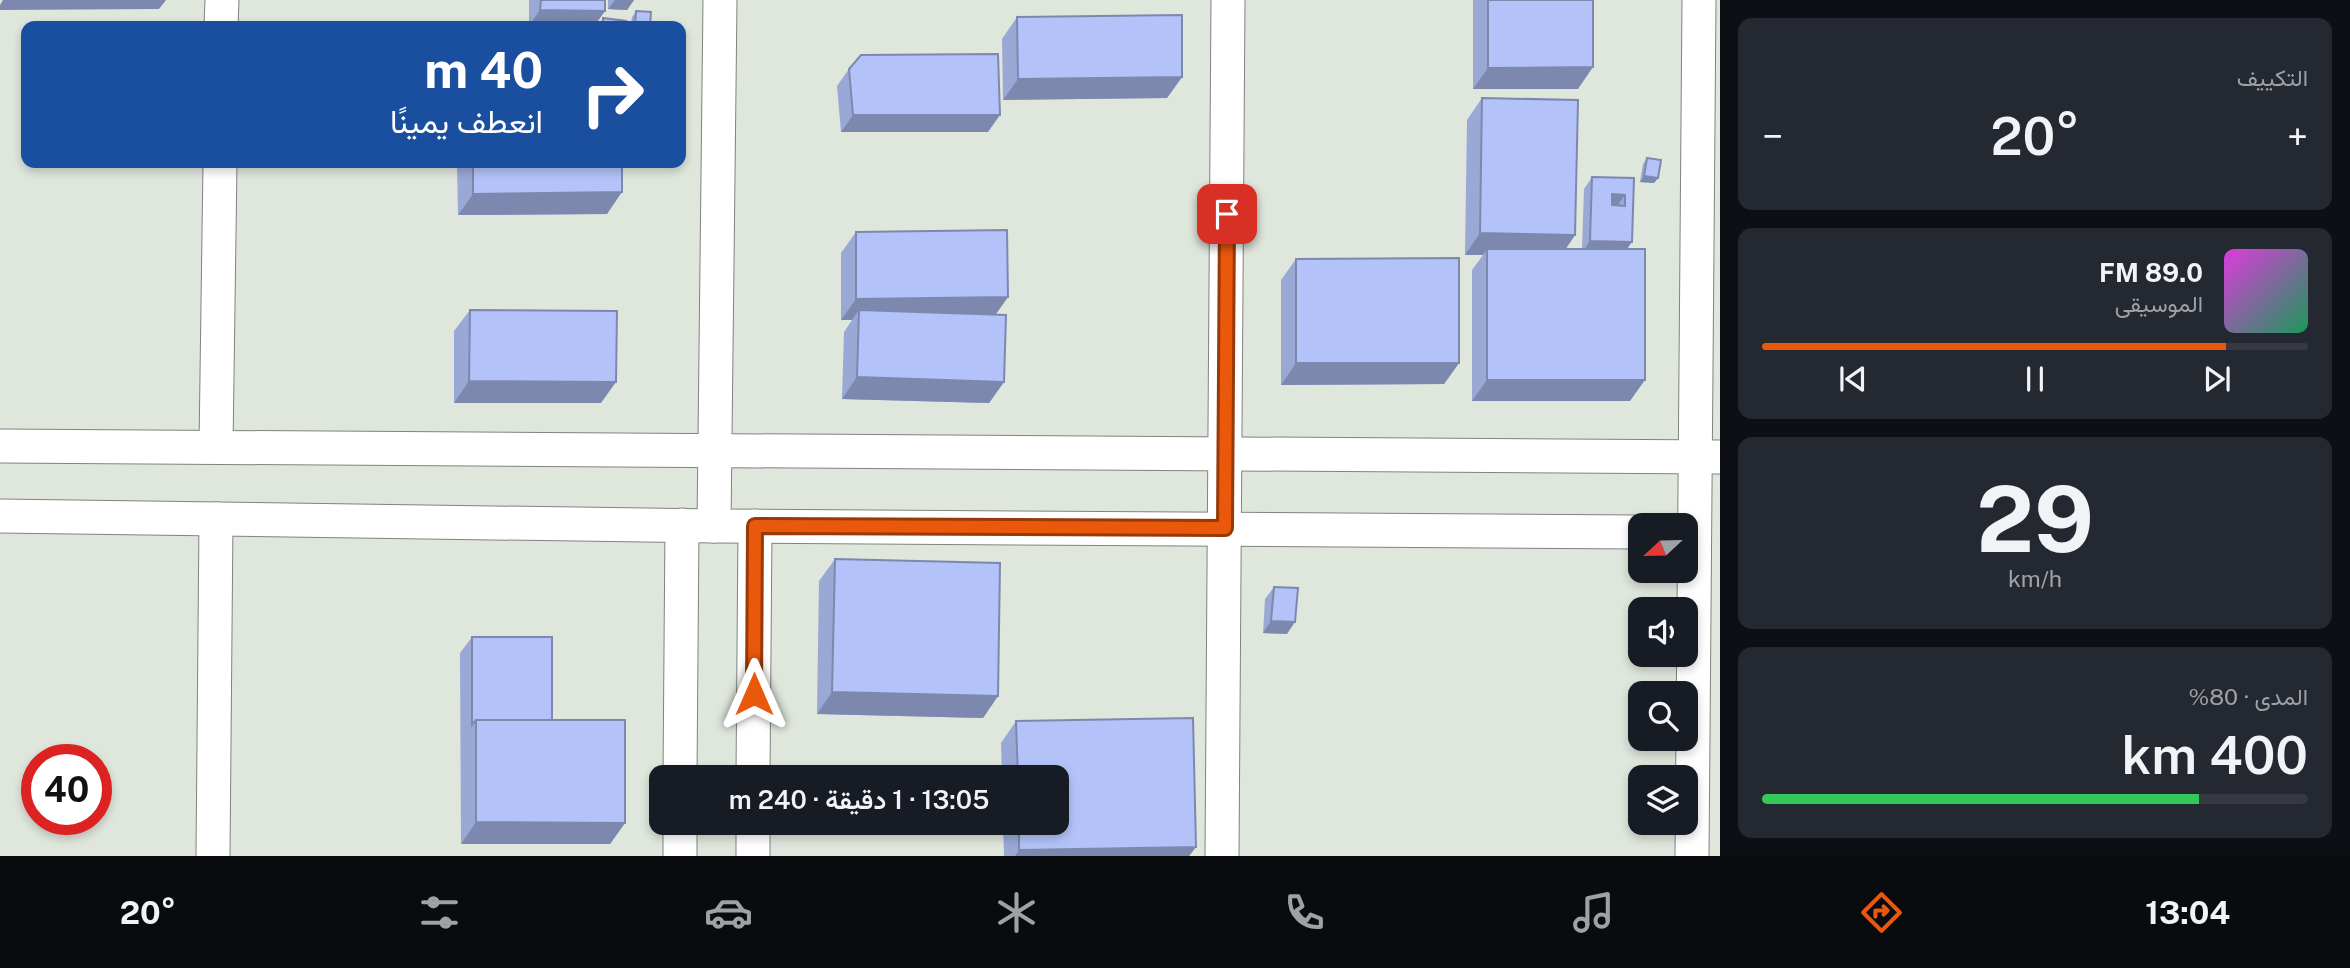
<!DOCTYPE html>
<html lang="ar">
<meta charset="utf-8">
<style>
body{margin:0;font-family:"Public Sans",Vazirmatn,sans-serif;background:#242831;color:#f1f3f6;direction:rtl;height:100vh;display:flex;flex-direction:column;font-size:26px;white-space:nowrap}
*{box-sizing:border-box;margin:0}
p{font-size:23px;color:#9ea1a6}
.icon{flex:none;width:38px;height:38px;fill:none;stroke:currentColor;stroke-width:2;stroke-linecap:round;stroke-linejoin:round}
.map{position:relative;flex:1;overflow:hidden;direction:ltr}
.panel{display:flex;flex-direction:column;gap:18px;padding:18px;background:#0d0f14;width:630px}
.panel>*{flex:none}
.banner{position:absolute;left:21px;top:21px;width:665px;height:147px;border-radius:14px;box-shadow:0 4px 10px #0003;direction:rtl;background:#1a4fa0;color:#fff;overflow:hidden}
.needle{width:46px;rotate:248deg}
.buttons{position:absolute;left:1628px;top:513px;display:grid;gap:14px}
.buttons a{display:grid;place-items:center;width:70px;height:70px;border-radius:14px;background:#171b24;box-shadow:0 4px 10px #0003;font-size:35px}
.speed{position:absolute;left:21px;top:744px;display:flex;gap:14px;font-size:35px;font-weight:700;text-align:center}
.speed>*{display:grid;place-content:center;width:91px;height:91px;border-radius:50%;background:#171b24;box-shadow:0 4px 10px #0003;line-height:1}
.speed .limit{border:10px solid #d22;background:#fff;color:#111}
.pin{position:absolute;display:grid;place-items:center;width:60px;height:60px;color:#fff;margin:-30px;border-radius:14px;box-shadow:0 4px 10px #0006}
.me{position:absolute;width:77px;margin:-38px;rotate:0deg;stroke-linejoin:round;filter:drop-shadow(0 0 5px #0008)}
.turn{display:flex;align-items:center;gap:24px;height:147px;padding:0 28px;font-size:32px}
.turn .icon{width:91px;height:91px;stroke-width:2.5}
.turn b{display:block;font-size:49px;line-height:60px}
.big{font-size:52px;font-weight:600;line-height:1.1}
.panel .widget{flex:1;display:flex;flex-direction:column;justify-content:center;gap:10px;min-width:0;padding:0 24px;border-radius:14px;background:#242831}
.panel .dial{align-items:center;gap:0}
.dial b{font-size:91px;line-height:1}
.song{display:flex;align-items:center;gap:21px}
.cover{width:84px;height:84px;border-radius:10px;background:linear-gradient(135deg,hsl(300 70% 55%),hsl(150 70% 35%))}
.played{height:7px;border-radius:4px;background:linear-gradient(90deg,#ea580c 85%,#363941 85%)}
.keys{display:flex;justify-content:space-around;direction:ltr}
.heat{display:flex;justify-content:space-between;align-items:center;font-size:38px;direction:ltr}
.charge{height:10px;border-radius:5px;background:linear-gradient(90deg,#34c759 80%,#363941 0)}
.trip{position:absolute;left:649px;top:765px;width:420px;height:70px;border-radius:14px;background:#171b24;box-shadow:0 4px 10px #0003;font-weight:600;line-height:70px;text-align:center;direction:rtl}
.dock{display:flex;height:112px;justify-content:space-around;align-items:center;background:#090b0e;color:#9ea1a6}
.dock .icon{width:49px;height:49px}
.dock .selected{color:#ea580c}
.dock b{font-size:32px;color:#f1f3f6}
main{display:flex;flex:1;min-height:0}
.map>svg:first-child{display:block}
.built{fill:#dfe6dc;fill-rule:evenodd}
.lines{fill:none;stroke-linecap:round;stroke-linejoin:round}
.minor-casing{stroke:#818280;stroke-width:35}
.minor{stroke:#fff;stroke-width:33}
.wall{fill:#9aa8d6}
.shaded-wall{fill:#7d88ae}
.building{fill:#b3c3f9;stroke:#7d88ae;stroke-width:2;fill-rule:evenodd}
.route-casing{stroke:#983908;stroke-width:18}
.route{stroke:#ea580c;stroke-width:12}
</style>
<main>
<section class="panel">
<div class="widget"><p>التكييف</p>
<div class="heat"><a>−</a><b class="big">20°</b><a>+</a></div>
</div>
<div class="widget">
<div class="song"><i class="cover"></i><div><b>89.0 FM</b><p>الموسيقى</p></div></div>
<div class="played"></div>
<div class="keys"><svg class="icon" aria-label="previous" viewBox="0 0 24 24"><path d="M18 5L8 12l10 7zM5 5v14"/></svg><svg class="icon" aria-label="pause" viewBox="0 0 24 24"><path d="M8 5v14M16 5v14"/></svg><svg class="icon" aria-label="next" viewBox="0 0 24 24"><path d="M6 5l10 7-10 7zM19 5v14"/></svg></div>
</div>
<div class="widget dial"><b>29</b><p>km/h</p></div>
<div class="widget"><p>المدى · 80%</p><b class="big">400 km</b><div class="charge"></div></div>
</section>
<div class="map">
<svg width="1720" height="856" viewBox="0 0 1720 856">
<rect width="100%" height="100%" fill="#f0f2ef"/>
<!-- built -->
<path class="built" d="M 0,0 L 1720,0 L 1720,856 L 0,856 ZM 26,26 L 681,26 L 681,163 L 26,163 ZM 1640,525 L 1685,525 L 1685,570 L 1640,570 ZM 1640,609 L 1685,609 L 1685,654 L 1640,654 ZM 1640,693 L 1685,693 L 1685,738 L 1640,738 ZM 37,760 L 96,760 L 96,819 L 37,819 ZM 662,777 L 1057,777 L 1057,822 L 662,822 ZM 1640,777 L 1685,777 L 1685,822 L 1640,822 Z"/>
<g class="lines">
<!-- minor casing -->
<g class="minor-casing">
<g id="minor">
<path d="M 221,26 L 222,0"/>
<path d="M 0,446 L 1720,457"/>
<path d="M 216,447 L 220,163"/>
<path d="M 0,516 L 714,526 L 1640,532"/>
<path d="M 714,526 L 720,0"/>
<path d="M 680,777 L 682,525"/>
<path d="M 753,777 L 755,526"/>
<path d="M 213,856 L 216,519"/>
<path d="M 680,856 L 680,822"/>
<path d="M 753,856 L 753,822"/>
<path d="M 1222,856 L 1228,0"/>
<path d="M 1692,856 L 1699,0"/>
</g>
</g>
<!-- minor -->
<use href="#minor" class="minor"/>
</g>
<!-- wall -->
<g class="wall">
<path d="M 529,0 L 605,0 L 605,11 L 594,26 L 529,26 Z"/>
<path d="M 608,0 L 634,0 L 627,10 L 608,9 Z"/>
<path d="M 1473,0 L 1593,0 L 1578,89 L 1473,89 Z"/>
<path d="M 636,11 L 650,26 L 631,26 L 632,17 Z"/>
<path d="M 1017,17 L 1182,77 L 1167,98 L 1003,100 L 1002,39 Z"/>
<path d="M 849,69 L 988,132 L 841,132 L 837,86 Z"/>
<path d="M 1482,98 L 1575,235 L 1566,249 L 1582,249 L 1584,189 L 1592,177 L 1634,178 L 1628,249 L 1630,401 L 1472,401 L 1472,270 L 1483,255 L 1465,255 L 1467,120 Z"/>
<path d="M 1647,158 L 1658,178 L 1654,183 L 1640,182 L 1643,164 Z"/>
<path d="M 457,163 L 622,163 L 607,214 L 458,215 Z"/>
<path d="M 856,232 L 1008,297 L 996,314 L 1004,382 L 989,403 L 842,399 L 844,332 L 852,320 L 841,320 L 841,253 Z"/>
<path d="M 1296,259 L 1459,363 L 1444,384 L 1281,385 L 1281,280 Z"/>
<path d="M 470,310 L 601,403 L 454,403 L 454,331 Z"/>
<path d="M 835,559 L 998,696 L 983,718 L 817,714 L 819,581 Z"/>
<path d="M 1274,587 L 1287,634 L 1263,633 L 1265,599 Z"/>
<path d="M 472,637 L 552,720 L 625,823 L 610,844 L 461,844 L 460,653 Z"/>
<path d="M 1016,721 L 1196,847 L 1189,856 L 1004,856 L 1003,822 L 1057,822 L 1057,777 L 1002,777 L 1001,743 Z"/>
</g>
<!-- shaded-wall -->
<g class="shaded-wall">
<path d="M 3,0 L 166,0 L 159,9 L 0,10 L 0,5 Z"/>
<path d="M 615,0 L 634,0 L 627,10 L 608,9 Z"/>
<path d="M 540,10 L 605,11 L 594,26 L 529,26 Z"/>
<path d="M 1593,67 L 1578,89 L 1473,89 L 1488,68 Z"/>
<path d="M 1182,77 L 1167,98 L 1003,100 L 1018,79 Z"/>
<path d="M 853,115 L 1000,115 L 988,132 L 841,132 Z"/>
<path d="M 1644,176 L 1658,178 L 1654,183 L 1640,182 Z"/>
<path d="M 622,192 L 607,214 L 458,215 L 473,194 Z"/>
<path d="M 1612,194 L 1625,195 L 1617,206 L 1604,205 Z"/>
<path d="M 1480,233 L 1575,235 L 1560,257 L 1487,249 L 1483,255 L 1465,255 Z"/>
<path d="M 1590,241 L 1632,242 L 1624,253 L 1582,253 Z"/>
<path d="M 1008,297 L 993,318 L 859,310 L 852,320 L 841,320 L 856,299 Z"/>
<path d="M 1296,363 L 1459,363 L 1444,384 L 1281,385 Z"/>
<path d="M 857,377 L 1004,382 L 989,403 L 842,399 Z"/>
<path d="M 1487,380 L 1645,380 L 1630,401 L 1472,401 Z"/>
<path d="M 469,381 L 616,382 L 601,403 L 454,403 Z"/>
<path d="M 1271,621 L 1295,622 L 1287,634 L 1263,633 Z"/>
<path d="M 832,692 L 998,696 L 983,718 L 817,714 Z"/>
<path d="M 476,822 L 625,823 L 610,844 L 461,844 Z"/>
<path d="M 1196,847 L 1189,856 L 1015,856 L 1019,850 Z"/>
</g>
<!-- building -->
<g class="building">
<path d="M 541,0 L 605,0 L 605,11 L 540,10 Z"/>
<path d="M 1488,0 L 1593,0 L 1593,67 L 1488,68 Z"/>
<path d="M 636,11 L 651,12 L 650,26 L 635,26 Z"/>
<path d="M 1182,15 L 1182,77 L 1018,79 L 1017,17 Z"/>
<path d="M 603,18 L 626,21 L 626,26 L 603,26 Z"/>
<path d="M 998,54 L 1000,115 L 853,115 L 849,69 L 861,55 Z"/>
<path d="M 1482,98 L 1578,100 L 1575,235 L 1480,233 Z"/>
<path d="M 1647,158 L 1661,160 L 1658,178 L 1644,176 Z"/>
<path d="M 473,163 L 622,163 L 622,192 L 473,194 Z"/>
<path d="M 1592,177 L 1634,178 L 1632,242 L 1590,241 ZM 1612,194 L 1625,195 L 1625,206 L 1612,205 Z"/>
<path d="M 1007,230 L 1008,297 L 856,299 L 856,232 Z"/>
<rect x="1487" y="249" width="158" height="131"/>
<path d="M 1459,258 L 1459,363 L 1296,363 L 1296,259 Z"/>
<path d="M 470,310 L 617,311 L 616,382 L 469,381 Z"/>
<path d="M 859,310 L 1006,315 L 1004,382 L 857,377 Z"/>
<path d="M 835,559 L 1000,563 L 998,696 L 832,692 Z"/>
<path d="M 1274,587 L 1298,588 L 1295,622 L 1271,621 Z"/>
<path d="M 472,637 L 552,637 L 552,720 L 476,720 L 472,725 Z"/>
<path d="M 1193,718 L 1196,847 L 1019,850 L 1019,822 L 1057,822 L 1057,777 L 1018,777 L 1016,721 Z"/>
<path d="M 476,720 L 625,720 L 625,823 L 476,822 Z"/>
</g>
<g class="lines">
<!-- route casing -->
<g class="route-casing">
<path id="route" d="M 754,694 L 755,526 L 1225,528 L 1227,214"/>
</g>
<!-- route -->
<use href="#route" class="route"/>
</g>
</svg>
<div class="buttons">
<a><svg class="needle" viewBox="-14 -14 28 28"><path d="M0-13l5 13h-10z" fill="#e53935"/><path d="M0 13l5-13h-10z" fill="#9ea1a6"/></svg></a>
<a><svg class="icon" aria-label="sound" viewBox="0 0 24 24"><path d="M4 9h4l5-4v14l-5-4H4zM17 9q2 3 0 6"/></svg></a>
<a><svg class="icon" aria-label="search" viewBox="0 0 24 24"><circle cx="10" cy="10" r="6"/><path d="M15 15l6 6"/></svg></a>
<a><svg class="icon" aria-label="layers" viewBox="0 0 24 24"><path d="M12 4l9 5-9 5-9-5zM3 14l9 5 9-5"/></svg></a>
</div>
<div class="speed"><div class="limit">40</div></div>
<div class="pin" style="left:1227px;top:214px;background:#d93025"><svg class="icon" aria-label="arrive" viewBox="0 0 24 24"><path d="M6 21V4h12l-3 4 3 4H6"/></svg></div>
<svg class="me" style="left:754px;top:694px" viewBox="-20 -20 40 40"><path d="M0-17L14 15 0 8-14 15z" fill="#ea580c" stroke="#fff" stroke-width="4"/></svg>
<div class="trip">13:05 · 1 دقيقة · 240 m</div>
<div class="banner">
<div class="turn"><svg class="icon" aria-label="right" viewBox="0 0 24 24"><path d="M7 20v-9h11M14 6l5 5-5 5"/></svg><div><b>40 m</b>انعطف يمينًا</div></div>
</div>
</div>
</main>
<nav class="dock">
<b>13:04</b>
<svg class="icon selected" aria-label="directions" viewBox="0 0 24 24"><path d="M12 3l9 9-9 9-9-9zM9 14v-3h6M13 9l2 2-2 2"/></svg>
<svg class="icon" aria-label="music" viewBox="0 0 24 24"><path d="M9 18V5l10-2v13"/><circle cx="6" cy="18" r="3"/><circle cx="16" cy="16" r="3"/></svg>
<svg class="icon" aria-label="phone" viewBox="0 0 24 24"><path d="M5 4h4l2 5-3 2q2 4 5 5l2-3 5 2v4C11 20 4 13 5 4z"/></svg>
<svg class="icon" aria-label="climate" viewBox="0 0 24 24"><path d="M12 3v18M4 7l16 10M4 17L20 7"/></svg>
<svg class="icon" aria-label="car" viewBox="0 0 24 24"><path d="M5 17H2v-5l4-1 3-4h7l3 4 3 1v5h-3M9 17h6M6 11h13"/><circle cx="7" cy="17" r="2"/><circle cx="17" cy="17" r="2"/></svg>
<svg class="icon" aria-label="filters" viewBox="0 0 24 24"><path d="M4 7h16M4 17h16"/><circle cx="9" cy="7" r="2"/><circle cx="15" cy="17" r="2"/></svg>
<b>20°</b>
</nav>
